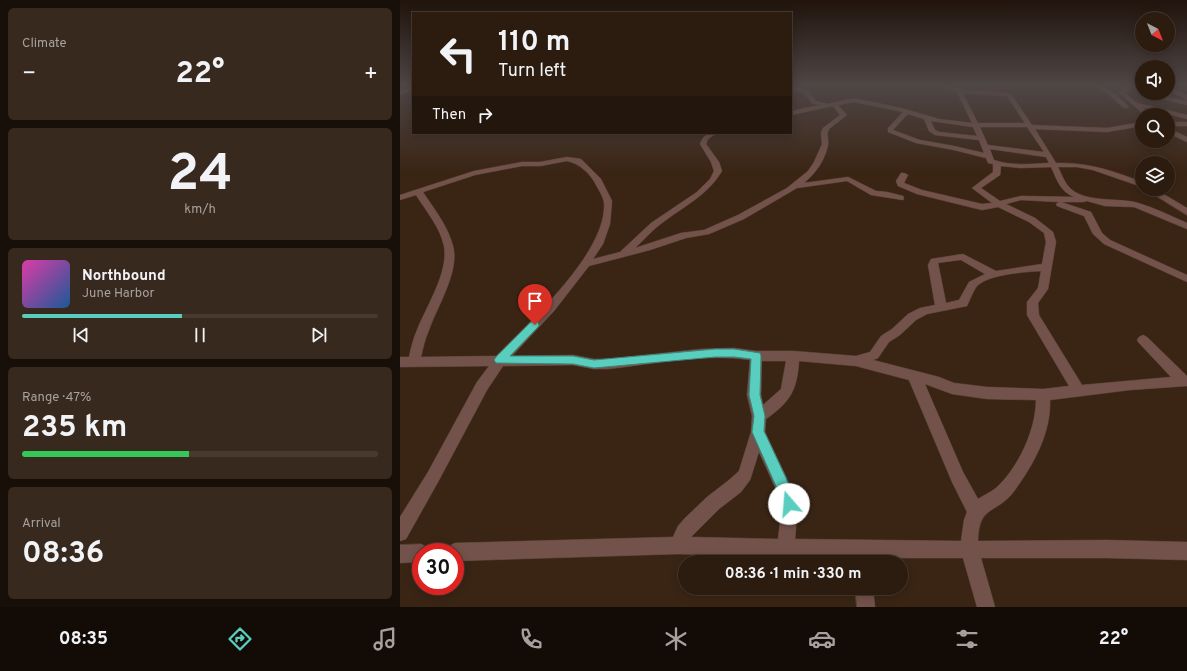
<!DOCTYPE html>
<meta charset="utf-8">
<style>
body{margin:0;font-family:Overpass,sans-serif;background:#38291e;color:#f1f3f6;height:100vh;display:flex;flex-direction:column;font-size:15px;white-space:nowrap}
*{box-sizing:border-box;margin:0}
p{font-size:13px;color:#a6a19f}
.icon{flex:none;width:22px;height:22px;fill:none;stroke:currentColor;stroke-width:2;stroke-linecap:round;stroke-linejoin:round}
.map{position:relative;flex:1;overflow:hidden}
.sheet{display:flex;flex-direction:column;gap:8px;padding:8px;background:#180f09;width:400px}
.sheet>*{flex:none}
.top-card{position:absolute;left:12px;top:12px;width:380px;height:122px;border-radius:0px;box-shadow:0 2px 10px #0003,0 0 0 1px #483a30;background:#2c1c10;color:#f1f3f6;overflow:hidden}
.needle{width:26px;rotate:138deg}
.buttons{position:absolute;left:735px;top:12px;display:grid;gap:8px}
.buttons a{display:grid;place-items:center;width:40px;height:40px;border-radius:50%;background:#2c1c10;box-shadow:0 2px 10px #0003,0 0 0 1px #483a30;font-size:20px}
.speed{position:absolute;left:12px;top:543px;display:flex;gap:8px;font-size:20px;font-weight:700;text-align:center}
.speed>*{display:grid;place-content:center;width:52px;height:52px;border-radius:50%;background:#2c1c10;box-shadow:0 2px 10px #0003,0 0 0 1px #483a30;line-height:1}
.speed .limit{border:6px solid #d22;background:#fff;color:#111}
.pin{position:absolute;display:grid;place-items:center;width:34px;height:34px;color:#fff;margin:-41px -17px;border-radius:50% 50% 50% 0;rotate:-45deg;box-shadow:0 0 4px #0007}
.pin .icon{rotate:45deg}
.me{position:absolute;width:44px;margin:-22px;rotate:342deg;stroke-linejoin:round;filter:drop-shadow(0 0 3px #0008)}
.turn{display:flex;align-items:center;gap:14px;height:84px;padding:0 20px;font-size:18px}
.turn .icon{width:52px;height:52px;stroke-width:2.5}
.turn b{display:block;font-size:28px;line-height:34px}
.then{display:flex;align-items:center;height:38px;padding:0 20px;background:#0003;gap:8px;font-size:15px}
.big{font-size:30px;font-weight:700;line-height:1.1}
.sheet .widget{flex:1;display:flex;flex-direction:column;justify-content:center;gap:6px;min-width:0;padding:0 14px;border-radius:6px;background:#38291e}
.sheet .dial{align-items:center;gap:0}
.dial b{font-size:52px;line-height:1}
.song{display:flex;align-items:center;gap:12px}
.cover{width:48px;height:48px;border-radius:6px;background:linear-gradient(135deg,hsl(320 70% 55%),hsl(210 70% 35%))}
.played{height:4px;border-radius:2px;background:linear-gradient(90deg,#59cebe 45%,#483a30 45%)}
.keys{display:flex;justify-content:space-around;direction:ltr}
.heat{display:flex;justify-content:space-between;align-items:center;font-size:22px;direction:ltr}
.charge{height:6px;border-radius:3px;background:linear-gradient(90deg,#34c759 47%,#483a30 0)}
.trip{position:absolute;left:278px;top:555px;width:230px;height:40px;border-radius:20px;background:#2c1c10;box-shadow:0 2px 10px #0003,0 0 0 1px #483a30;font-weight:700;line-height:40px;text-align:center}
.tab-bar{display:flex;height:64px;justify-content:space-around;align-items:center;background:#120b06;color:#a6a19f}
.tab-bar .icon{width:28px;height:28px}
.tab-bar .current{color:#59cebe}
.tab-bar b{font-size:18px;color:#f1f3f6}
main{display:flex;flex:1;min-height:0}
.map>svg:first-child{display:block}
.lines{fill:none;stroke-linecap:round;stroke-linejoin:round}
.minor-casing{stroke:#564233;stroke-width:1}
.minor{fill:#73524b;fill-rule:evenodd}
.route{fill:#59cebe;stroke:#3a867c}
</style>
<main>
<section class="sheet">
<div class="widget"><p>Climate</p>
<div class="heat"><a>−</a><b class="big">22°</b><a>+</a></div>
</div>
<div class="widget dial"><b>24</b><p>km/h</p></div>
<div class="widget">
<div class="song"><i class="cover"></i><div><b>Northbound</b><p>June Harbor</p></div></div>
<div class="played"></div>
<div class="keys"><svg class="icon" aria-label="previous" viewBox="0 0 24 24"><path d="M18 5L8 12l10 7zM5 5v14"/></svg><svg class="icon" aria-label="pause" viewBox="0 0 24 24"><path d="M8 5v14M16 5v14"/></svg><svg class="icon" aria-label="next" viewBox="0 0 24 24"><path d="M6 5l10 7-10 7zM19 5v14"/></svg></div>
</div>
<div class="widget"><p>Range · 47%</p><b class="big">235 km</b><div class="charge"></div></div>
<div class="widget"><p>Arrival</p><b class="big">08:36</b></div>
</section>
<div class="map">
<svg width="787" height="607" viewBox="0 0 787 607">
<rect width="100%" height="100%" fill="#3a2515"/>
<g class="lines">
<!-- minor casing -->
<g class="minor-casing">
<g id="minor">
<path d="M 13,86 L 13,90 L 0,95 L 0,91 Z"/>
<path d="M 391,86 L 408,91 L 416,101 L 428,104 L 454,98 L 501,108 L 539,119 L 572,123 L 557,92 L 542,87 L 542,86 C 549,86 554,88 560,89 C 577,92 594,90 611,94 L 632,125 L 707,128 L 742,122 L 742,126 L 707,132 L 635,129 L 656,163 C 687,162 714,171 742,182 L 742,187 L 693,170 L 677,167 L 658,167 C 661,173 664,181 668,186 C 683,204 719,197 738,203 C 755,208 771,216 787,223 L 787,229 L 734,207 L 705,206 L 687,201 L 683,202 L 661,202 L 691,212 L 702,233 L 710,240 L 787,275 L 787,282 L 704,244 L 693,234 L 684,216 L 657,206 L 656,204 L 659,202 L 621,200 L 606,204 L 635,218 L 653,232 L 656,242 L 648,289 L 638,303 L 639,315 L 682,385 L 771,377 L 739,343 L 737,340 L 739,337 L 743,335 L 747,337 L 787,376 L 787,386 L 730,390 L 650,400 C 651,435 632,467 612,494 C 593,515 579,506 578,541 L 707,540 L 787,542 L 787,560 L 707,558 L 581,558 L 595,607 L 577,607 L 563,558 L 468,558 L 469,562 L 451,562 L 451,558 L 278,554 L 55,561 L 55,552 L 46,552 L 49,546 L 55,543 L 273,537 L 278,526 L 285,518 L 307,497 L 329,480 L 339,471 L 351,432 L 352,416 L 347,395 L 350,360 C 303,353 254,364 208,369 L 194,369 L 173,365 L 103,366 L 87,390 L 38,482 L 6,539 L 0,541 L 0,517 L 28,472 L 77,382 L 89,366 L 0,367 L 0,357 L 9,357 C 11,348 13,339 17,330 C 26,307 49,272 44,246 C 40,227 26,211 16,195 L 0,200 L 0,195 L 74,171 L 122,162 L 140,162 L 167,157 L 181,159 L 201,179 L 212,201 L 210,224 L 203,244 L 193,259 L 220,252 L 251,223 L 297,192 L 310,179 L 314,171 L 311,162 L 300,144 C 303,135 308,133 317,133 L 308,139 L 306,144 L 319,162 L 322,171 C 307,196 284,206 262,223 C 252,230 244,240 235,248 L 281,233 L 304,230 L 338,215 L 387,188 L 408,171 L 414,162 L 422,144 L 421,132 L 423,128 L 440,115 L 433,106 L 391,115 L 391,111 L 420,105 L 412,103 L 404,93 L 391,89 ZM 563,93 L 607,96 L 625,123 L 578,123 ZM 454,102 L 503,112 L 488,128 L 488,132 L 516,143 L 554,150 L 586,158 L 588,163 L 593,164 L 593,172 L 572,188 L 592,203 L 582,204 L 522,190 L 504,183 L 508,175 L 504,173 L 501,173 L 496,181 L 498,186 L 517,194 L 582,210 L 598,207 L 629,222 L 644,233 L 646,242 L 642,264 L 596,271 L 563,254 L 531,259 L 528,265 L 535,305 L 520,308 L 508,314 L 492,329 L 481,336 L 470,352 L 456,356 L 393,351 L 356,351 L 334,348 L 301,349 L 208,359 L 194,359 L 173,355 L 112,356 L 154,311 L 189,266 L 250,250 L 286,238 L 309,234 L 344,219 L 397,188 L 447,181 L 471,195 L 503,200 L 504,198 L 503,196 L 487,192 L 476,191 L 448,177 L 404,183 C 416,173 425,160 428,145 C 429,139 426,134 429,129 L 447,115 L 438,105 ZM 508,114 L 524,119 L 529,131 L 535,135 L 579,140 L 584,153 L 554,146 L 520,140 L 493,130 ZM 531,121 L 573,127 L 577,136 L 539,132 L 535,130 ZM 580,127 L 627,127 L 644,152 L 588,145 ZM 590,149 L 646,157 L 649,163 C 631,164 611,166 594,160 ZM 167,161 C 179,163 191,174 196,185 C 199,190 203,197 204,202 C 208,252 129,322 96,356 L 21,357 C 23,348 25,339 29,330 C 37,307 60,271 53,246 C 48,226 34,209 23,192 L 75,175 L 122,166 L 140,166 ZM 601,166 L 620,168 L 651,167 C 657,180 661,193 675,197 L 621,196 L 600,201 L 581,188 L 600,175 ZM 561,260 L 585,274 L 569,282 L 559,300 L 546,303 L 538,263 ZM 641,271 L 638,288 L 627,302 L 627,315 L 669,386 L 643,389 L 587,387 L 554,383 L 539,377 L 473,360 L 478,358 L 489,342 L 500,335 L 516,320 L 527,314 L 567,306 C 570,300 573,291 577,286 C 589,274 625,272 641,271 ZM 362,361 L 386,361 L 381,389 L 363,405 L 361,395 ZM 399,361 L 456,366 L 509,380 L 552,482 L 567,512 L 564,520 L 561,541 L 395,539 L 397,515 L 395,496 L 365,432 L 366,419 C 390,402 397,391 399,361 ZM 525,384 L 552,394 L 587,399 L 636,400 C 636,430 618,468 596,488 C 591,492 584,495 578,499 L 563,472 ZM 359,452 L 379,496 L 381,515 L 378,539 L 291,537 L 319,509 L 341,492 L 350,480 Z"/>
<path d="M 695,86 C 707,84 721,99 729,107 L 724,108 L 708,94 Z"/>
<path d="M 733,86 L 742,86 L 742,87 L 730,89 L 725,93 L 737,103 L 787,115 L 787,119 L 742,107 L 752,115 L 745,115 L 719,93 L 726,87 Z"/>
<path d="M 768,86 L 787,95 L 787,100 L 768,90 Z"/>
<path d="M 742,92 L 787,101 L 787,105 L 742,94 Z"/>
<rect x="768" y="122" width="19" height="4"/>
<path d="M 768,128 L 787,137 L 787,142 L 768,133 Z"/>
<path d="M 745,189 L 755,189 L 787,208 L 787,215 Z"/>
<path d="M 21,544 L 27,547 L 29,552 L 21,552 L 21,562 L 0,563 L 0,545 Z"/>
<path d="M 455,588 L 473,588 L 475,607 L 457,607 Z"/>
</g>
</g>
<!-- minor -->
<use href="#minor" class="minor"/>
</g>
<!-- sky -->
<linearGradient id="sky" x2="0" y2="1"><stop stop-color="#20140c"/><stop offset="0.5" stop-color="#4f4646"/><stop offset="1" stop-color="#4f4646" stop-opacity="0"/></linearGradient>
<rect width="787" height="171" fill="url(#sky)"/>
<!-- route -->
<path class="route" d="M 135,321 L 138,322 L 139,325 L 138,327 L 110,356 L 173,356 L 194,360 L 315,349 L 334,349 L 360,353 L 361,356 L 360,395 L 365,416 L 364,431 L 386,478 L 395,504 L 393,509 L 389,511 L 384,509 L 375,484 L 352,432 L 354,416 L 349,395 L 351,359 L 334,357 L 315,357 L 194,368 L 173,364 L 96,363 L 94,360 L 96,357 L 131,322 Z"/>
</svg>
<div class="buttons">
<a><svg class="needle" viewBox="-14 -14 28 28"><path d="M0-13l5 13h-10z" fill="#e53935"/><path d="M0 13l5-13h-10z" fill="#a6a19f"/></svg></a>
<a><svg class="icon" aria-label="sound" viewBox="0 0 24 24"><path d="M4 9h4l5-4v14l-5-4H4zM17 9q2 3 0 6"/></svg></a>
<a><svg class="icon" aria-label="search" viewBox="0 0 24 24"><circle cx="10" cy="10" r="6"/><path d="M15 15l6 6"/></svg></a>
<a><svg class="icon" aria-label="layers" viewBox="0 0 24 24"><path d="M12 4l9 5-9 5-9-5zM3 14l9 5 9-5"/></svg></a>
</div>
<div class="speed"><div class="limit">30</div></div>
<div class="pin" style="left:135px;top:325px;background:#d93025"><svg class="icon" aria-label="arrive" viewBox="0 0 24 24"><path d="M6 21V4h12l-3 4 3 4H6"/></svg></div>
<svg class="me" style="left:389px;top:504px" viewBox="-20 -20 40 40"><circle r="19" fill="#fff"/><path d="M0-13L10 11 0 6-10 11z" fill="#59cebe"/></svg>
<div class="trip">08:36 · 1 min · 330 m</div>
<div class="top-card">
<div class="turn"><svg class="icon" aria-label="left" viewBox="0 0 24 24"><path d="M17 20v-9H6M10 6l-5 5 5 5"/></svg><div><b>110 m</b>Turn left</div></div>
<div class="then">Then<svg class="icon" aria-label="right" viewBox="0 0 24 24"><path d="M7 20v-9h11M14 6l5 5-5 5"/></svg></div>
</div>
</div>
</main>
<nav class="tab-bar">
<b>08:35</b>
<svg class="icon current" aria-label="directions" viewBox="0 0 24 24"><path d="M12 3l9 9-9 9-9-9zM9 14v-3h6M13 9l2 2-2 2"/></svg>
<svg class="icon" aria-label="music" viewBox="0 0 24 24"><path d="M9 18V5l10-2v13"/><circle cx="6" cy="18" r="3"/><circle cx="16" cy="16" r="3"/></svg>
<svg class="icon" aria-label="phone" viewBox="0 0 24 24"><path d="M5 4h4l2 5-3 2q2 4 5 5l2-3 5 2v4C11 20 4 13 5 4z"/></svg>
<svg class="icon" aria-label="climate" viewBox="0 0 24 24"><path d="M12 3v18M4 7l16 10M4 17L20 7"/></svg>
<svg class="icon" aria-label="car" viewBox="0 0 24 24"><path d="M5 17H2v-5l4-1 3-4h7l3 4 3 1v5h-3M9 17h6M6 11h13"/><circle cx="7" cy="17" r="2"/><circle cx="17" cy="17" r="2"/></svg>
<svg class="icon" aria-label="filters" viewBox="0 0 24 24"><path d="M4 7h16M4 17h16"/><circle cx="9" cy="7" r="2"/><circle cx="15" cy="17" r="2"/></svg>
<b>22°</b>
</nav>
